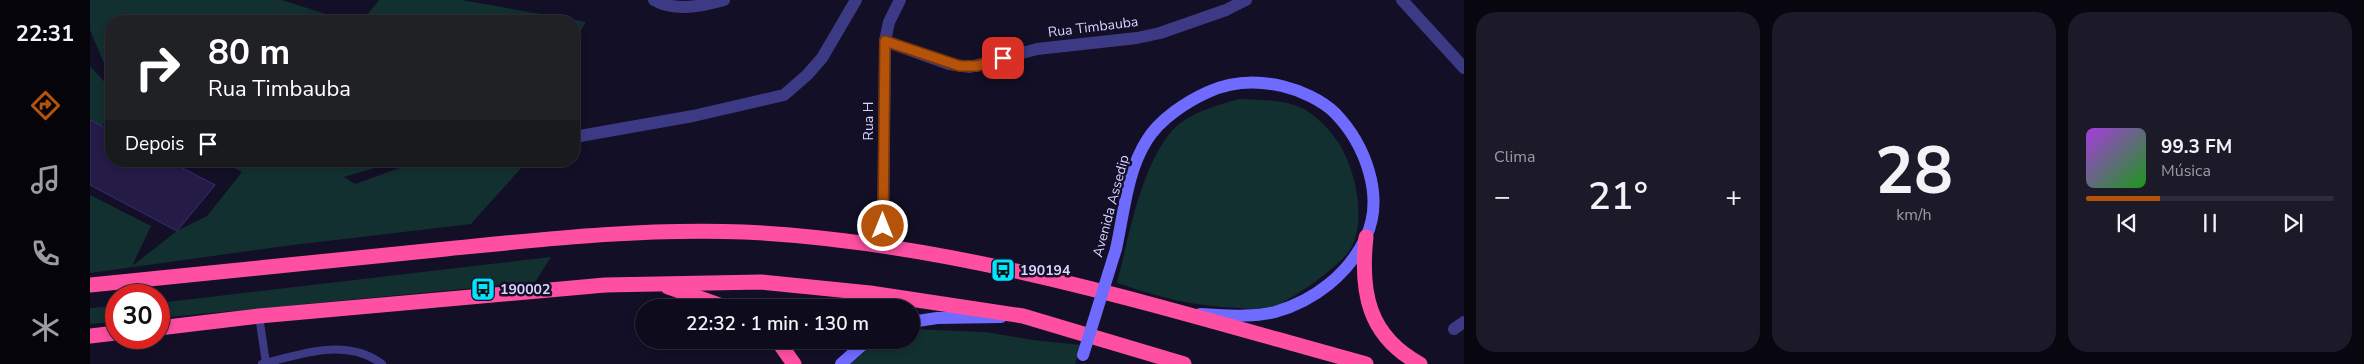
<!DOCTYPE html>
<html lang="pt">
<meta charset="utf-8">
<style>
body{margin:0;font-family:"Nunito Sans",sans-serif;background:#1c1929;color:#f1f3f6;height:100vh;display:flex;flex-direction:column;font-size:19px;white-space:nowrap}
*{box-sizing:border-box;margin:0}
p{font-size:16px;color:#9b9ba3}
.icon{flex:none;width:28px;height:28px;fill:none;stroke:currentColor;stroke-width:2;stroke-linecap:round;stroke-linejoin:round}
.map{position:relative;flex:1;overflow:hidden}
.drawer{display:flex;flex-direction:column;gap:12px;padding:12px;background:#08060f;width:900px}
.drawer>*{flex:none}
.hud{position:absolute;left:15px;top:15px;width:475px;height:152px;border-radius:20px;box-shadow:0 2px 8px #0003,0 0 0 1px #2e2b3b;background:#202124;color:#fff;overflow:hidden}
.speed{position:absolute;left:15px;top:284px;display:flex;gap:10px;font-size:25px;font-weight:700;text-align:center}
.speed>*{display:grid;place-content:center;width:65px;height:65px;border-radius:50%;background:#0e0b1c;box-shadow:0 2px 8px #0003,0 0 0 1px #2e2b3b;line-height:1}
.speed .limit{border:8px solid #d22;background:#fff;color:#111}
.pin{position:absolute;display:grid;place-items:center;width:42px;height:42px;color:#fff;margin:-21px;border-radius:10px;box-shadow:0 2px 8px #0006}
.me{position:absolute;width:55px;margin:-28px;rotate:0deg;stroke-linejoin:round;filter:drop-shadow(0 0 4px #0008)}
.turn{display:flex;align-items:center;gap:18px;height:105px;padding:0 20px;font-size:22px}
.turn .icon{width:65px;height:65px;stroke-width:2.5}
.turn b{display:block;font-size:35px;line-height:42px}
.then{display:flex;align-items:center;height:48px;padding:0 20px;background:#0003;gap:10px;font-size:19px}
.big{font-size:38px;font-weight:600;line-height:1.1}
.drawer .tile{flex:1;display:flex;flex-direction:column;justify-content:center;gap:8px;min-width:0;padding:0 18px;border-radius:20px;background:#1c1929}
.drawer .dial{align-items:center;gap:0}
.dial b{font-size:65px;line-height:1}
.song{display:flex;align-items:center;gap:15px}
.cover{width:60px;height:60px;border-radius:8px;background:linear-gradient(135deg,hsl(280 70% 55%),hsl(120 70% 35%))}
.played{height:5px;border-radius:2px;background:linear-gradient(90deg,#b45309 30%,#2e2b3b 30%)}
.keys{display:flex;justify-content:space-around;direction:ltr}
.heat{display:flex;justify-content:space-between;align-items:center;font-size:28px;direction:ltr}
.drawer .tiles{flex:1;display:grid;gap:12px;grid-template-columns:repeat(3,1fr)}
.trip{position:absolute;left:545px;top:299px;width:285px;height:50px;border-radius:25px;background:#0e0b1c;box-shadow:0 2px 8px #0003,0 0 0 1px #2e2b3b;font-weight:600;line-height:50px;text-align:center}
main{display:flex;flex:1;min-height:0}
.menu{display:flex;flex-direction:column;width:90px;justify-content:space-around;align-items:center;background:#06040b;color:#9b9ba3}
.menu .icon{width:35px;height:35px}
.menu .current{color:#b45309}
.menu b{font-size:22px;color:#f1f3f6}
.map>svg:first-child{display:block}
.green{fill:#12302f}
.building{fill:#241b47;stroke:#3b2d73}
.lines{fill:none;stroke-linecap:round;stroke-linejoin:round}
.lane{stroke:#3d3a85;stroke-width:8}
.street{stroke:#3d3a85;stroke-width:12}
.secondary{stroke:#6f6bff;stroke-width:12}
.highway{stroke:#ff4fa3;stroke-width:15}
.secondary-bridge{stroke:#6f6bff;stroke-width:12}
.route-casing{stroke:#753606;stroke-width:12}
.route{stroke:#b45309;stroke-width:9}
.labels{text-anchor:middle;dominant-baseline:central;stroke-width:5;stroke-linejoin:round;paint-order:stroke}
.street-label{font-size:14px;fill:#d9d4ff;stroke:#130f26}
.poi-label{font-size:14px;font-weight:bold;fill:#d9d4ff;stroke:#130f26;text-anchor:start}
</style>
<main>
<nav class="menu">
<b>22:31</b>
<svg class="icon current" aria-label="directions" viewBox="0 0 24 24"><path d="M12 3l9 9-9 9-9-9zM9 14v-3h6M13 9l2 2-2 2"/></svg>
<svg class="icon" aria-label="music" viewBox="0 0 24 24"><path d="M9 18V5l10-2v13"/><circle cx="6" cy="18" r="3"/><circle cx="16" cy="16" r="3"/></svg>
<svg class="icon" aria-label="phone" viewBox="0 0 24 24"><path d="M5 4h4l2 5-3 2q2 4 5 5l2-3 5 2v4C11 20 4 13 5 4z"/></svg>
<svg class="icon" aria-label="climate" viewBox="0 0 24 24"><path d="M12 3v18M4 7l16 10M4 17L20 7"/></svg>
</nav>
<div class="map">
<svg width="1374" height="364" viewBox="0 0 1374 364">
<rect width="100%" height="100%" fill="#130f26"/>
<!-- green -->
<g class="green">
<path d="M 0,0 L 192,0 L 248,18 L 246,21 L 21,21 L 21,80 L 0,30 Z"/>
<path d="M 289,0 L 372,0 L 496,22 L 484,42 L 484,21 L 272,21 Z"/>
<path d="M 0,66 L 21,89 L 21,109 L 12,127 L 0,123 Z"/>
<path d="M 1149,99 C 1169,100 1194,99 1212,108 C 1226,115 1240,130 1248,142 C 1266,169 1279,227 1257,254 C 1245,269 1202,300 1183,307 C 1174,310 1159,309 1149,308 C 1102,306 1072,298 1027,283 C 1039,237 1052,156 1089,124 C 1105,111 1129,105 1149,99 Z"/>
<path d="M 131,161 L 159,161 L 156,167 L 161,161 L 308,161 L 254,177 L 265,184 L 329,161 L 432,161 L 434,165 L 381,224 L 195,246 L 0,273 L 0,195 L 61,226 L 42,266 L 87,231 L 117,216 L 152,172 Z"/>
<path d="M 461,257 L 445,282 L 69,318 L 69,303 Z"/>
<path d="M 26,306 L 26,322 L 0,324 L 0,308 Z"/>
<path d="M 821,329 L 895,332 L 943,340 L 992,345 L 985,364 L 760,364 L 789,340 L 821,340 Z"/>
</g>
<!-- building -->
<path class="building" d="M 0,120 L 21,131 L 21,161 L 79,161 L 125,185 L 87,231 L 0,185 Z"/>
<g class="lines">
<!-- lane -->
<g class="lane">
<path d="M 169,316 L 176,363 L 172,364"/>
<path d="M 176,363 C 213,353 258,338 292,364"/>
</g>
<!-- street -->
<g class="street">
<path d="M 564,0 C 585,12 613,6 634,0"/>
<path d="M 1312,0 L 1374,68"/>
<path d="M 795,41 L 859,64 L 880,67 L 947,49 L 1047,38 L 1070,33 L 1136,10 L 1156,0"/>
<path d="M 484,137 L 603,116 L 694,95 L 717,75 L 732,58 L 766,0"/>
<path d="M 793,245 L 795,41 L 799,22 L 810,0"/>
<path d="M 1364,329 L 1374,322"/>
</g>
<!-- secondary -->
<g class="secondary">
<path d="M 1026,249 C 1034,213 1037,171 1057,140 C 1070,119 1096,102 1118,92 C 1142,81 1166,80 1192,86 C 1209,90 1232,100 1245,113 C 1275,144 1295,196 1276,237 C 1259,274 1224,301 1185,312 C 1161,318 1135,315 1110,314"/>
<path d="M 821,322 L 847,318 L 911,317"/>
<path d="M 751,364 L 770,347 L 781,340"/>
</g>
<!-- highway -->
<g class="highway">
<path d="M 1276,237 C 1270,292 1278,336 1330,364"/>
<path d="M 0,285 C 119,273 237,261 356,249 C 455,239 554,228 654,232 C 867,242 1072,308 1276,364"/>
<path d="M 578,287 L 638,308"/>
<path d="M 69,328 L 169,316 L 515,285 L 671,282 L 780,293 L 933,316 L 1094,364"/>
<path d="M 0,336 L 26,333"/>
<path d="M 687,340 L 704,364"/>
</g>
<!-- secondary-bridge -->
<path class="secondary-bridge" d="M 993,355 L 1026,249"/>
</g>
<g class="lines">
<!-- route casing -->
<g class="route-casing">
<path id="route" d="M 793,226 L 795,41 L 870,66 L 887,66 L 913,58"/>
</g>
<!-- route -->
<use href="#route" class="route"/>
</g>
<!-- icons -->
<defs>
<g id="bus-square" transform="scale(1.25)"><rect x="-9" y="-9" width="18" height="18" rx="4" fill="#00e5ff" stroke="#130f26"/><path d="M-5-6H5V4H4V6H2V4H-2V6H-4V4H-5ZM-3.5-4V0h7V-4ZM-3.5 1.2v1.5H-2V1.2ZM2 1.2v1.5H3.5V1.2Z" fill="#111"/></g>
</defs>
<g fill-rule="evenodd">
<use href="#bus-square" x="913" y="270"/>
<use href="#bus-square" x="393" y="289"/>
</g>
<g class="labels">
<!-- street labels -->
<g class="street-label">
<text transform="translate(1003 27) rotate(-7)">Rua Timbauba</text>
<text transform="translate(778 121) rotate(-90)">Rua H</text>
<text transform="translate(1021 206) rotate(-75)">Avenida Assedip</text>
</g>
<!-- poi labels -->
<g class="poi-label">
<text x="930" y="270">190194</text>
<text x="410" y="289">190002</text>
</g>
</g>
</svg>
<div class="speed"><div class="limit">30</div></div>
<div class="pin" style="left:913px;top:58px;background:#d93025"><svg class="icon" aria-label="arrive" viewBox="0 0 24 24"><path d="M6 21V4h12l-3 4 3 4H6"/></svg></div>
<svg class="me" style="left:793px;top:226px" viewBox="-20 -20 40 40"><circle r="17" fill="#b45309" stroke="#fff" stroke-width="3"/><path d="M0-11L8 9 0 5-8 9z" fill="#fff"/></svg>
<div class="trip">22:32 · 1 min · 130 m</div>
<div class="hud">
<div class="turn"><svg class="icon" aria-label="right" viewBox="0 0 24 24"><path d="M7 20v-9h11M14 6l5 5-5 5"/></svg><div><b>80 m</b>Rua Timbauba</div></div>
<div class="then">Depois<svg class="icon" aria-label="arrive" viewBox="0 0 24 24"><path d="M6 21V4h12l-3 4 3 4H6"/></svg></div>
</div>
</div>
<section class="drawer">
<div class="tiles">
<div class="tile"><p>Clima</p>
<div class="heat"><a>−</a><b class="big">21°</b><a>+</a></div>
</div>
<div class="tile dial"><b>28</b><p>km/h</p></div>
<div class="tile">
<div class="song"><i class="cover"></i><div><b>99.3 FM</b><p>Música</p></div></div>
<div class="played"></div>
<div class="keys"><svg class="icon" aria-label="previous" viewBox="0 0 24 24"><path d="M18 5L8 12l10 7zM5 5v14"/></svg><svg class="icon" aria-label="pause" viewBox="0 0 24 24"><path d="M8 5v14M16 5v14"/></svg><svg class="icon" aria-label="next" viewBox="0 0 24 24"><path d="M6 5l10 7-10 7zM19 5v14"/></svg></div>
</div>
</div>
</section>
</main>
